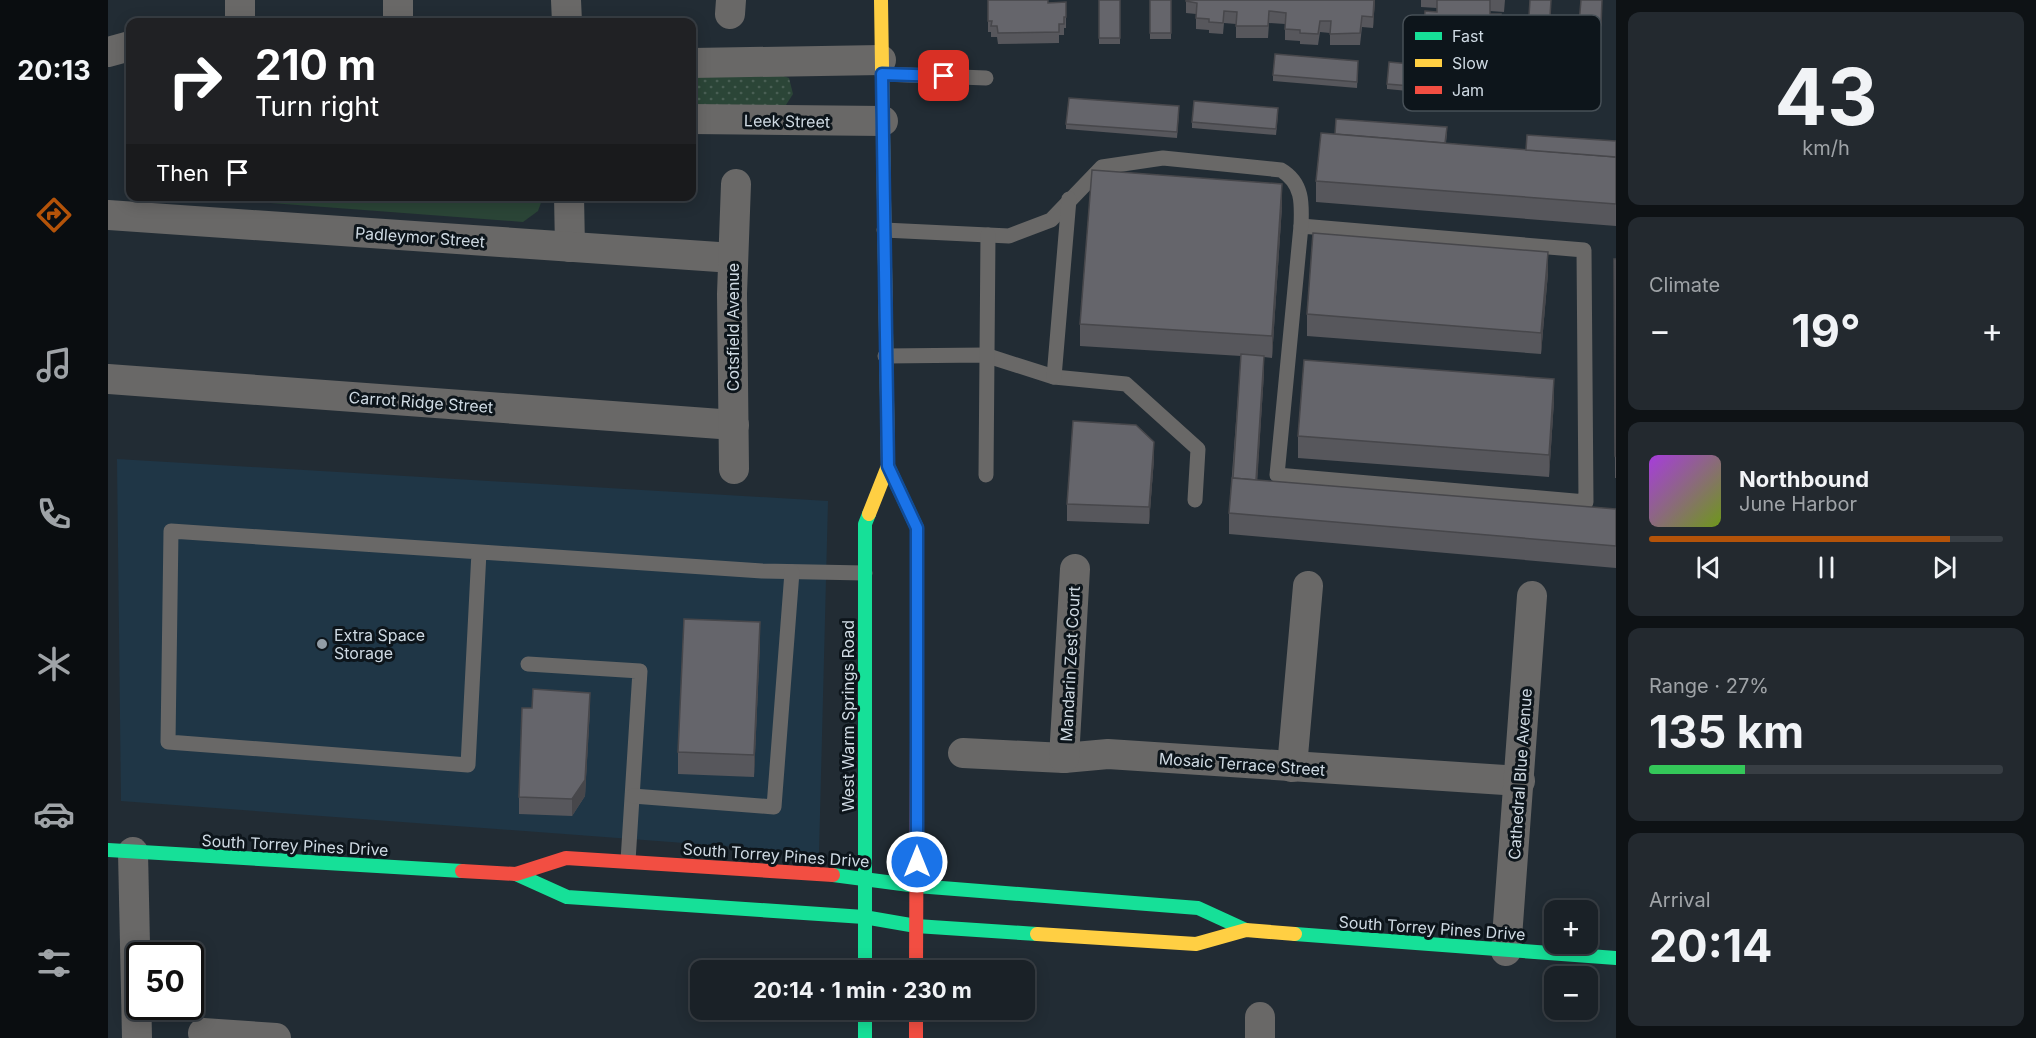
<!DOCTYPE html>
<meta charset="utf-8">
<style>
body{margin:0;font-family:Inter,sans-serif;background:#23292f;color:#f1f3f6;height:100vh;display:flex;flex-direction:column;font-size:22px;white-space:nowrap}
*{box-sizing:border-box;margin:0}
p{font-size:20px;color:#9fa3a7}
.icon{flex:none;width:33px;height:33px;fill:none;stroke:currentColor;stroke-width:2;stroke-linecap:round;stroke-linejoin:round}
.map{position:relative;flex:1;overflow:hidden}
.panel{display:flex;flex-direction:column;gap:12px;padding:12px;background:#0e1215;width:420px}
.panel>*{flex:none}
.banner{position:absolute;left:18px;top:18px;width:570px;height:183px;border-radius:12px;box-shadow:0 3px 15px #0003,0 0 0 2px #383e44;background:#202124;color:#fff;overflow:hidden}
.fabs{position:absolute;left:1436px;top:900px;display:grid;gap:12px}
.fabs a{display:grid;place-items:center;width:54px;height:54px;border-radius:12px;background:#1a2127;box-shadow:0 3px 15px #0003,0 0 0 2px #383e44;font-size:30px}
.speed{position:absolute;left:18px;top:942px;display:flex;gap:12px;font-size:30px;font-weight:700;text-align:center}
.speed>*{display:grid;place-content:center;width:78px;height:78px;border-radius:50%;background:#1a2127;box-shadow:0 3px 15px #0003,0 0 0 2px #383e44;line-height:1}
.speed .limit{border:3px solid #111;border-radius:9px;background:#fff;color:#111}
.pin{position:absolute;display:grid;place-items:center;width:51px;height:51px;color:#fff;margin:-26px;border-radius:12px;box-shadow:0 3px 9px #0006}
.me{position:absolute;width:66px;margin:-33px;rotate:0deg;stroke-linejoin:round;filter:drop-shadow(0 0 4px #0008)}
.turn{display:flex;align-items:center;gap:21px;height:126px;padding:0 30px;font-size:27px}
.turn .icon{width:78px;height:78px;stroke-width:2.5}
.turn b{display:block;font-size:42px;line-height:51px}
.then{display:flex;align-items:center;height:57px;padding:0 30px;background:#0003;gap:12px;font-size:22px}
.big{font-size:45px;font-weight:700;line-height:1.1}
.panel .widget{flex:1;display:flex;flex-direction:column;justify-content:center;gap:9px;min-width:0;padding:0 21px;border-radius:12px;background:#23292f}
.panel .dial{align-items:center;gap:0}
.dial b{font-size:78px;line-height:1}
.song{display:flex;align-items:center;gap:18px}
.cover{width:72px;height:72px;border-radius:9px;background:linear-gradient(135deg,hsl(280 70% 55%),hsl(80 70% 35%))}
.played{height:6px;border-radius:3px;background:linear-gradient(90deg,#b45309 85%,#383e44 85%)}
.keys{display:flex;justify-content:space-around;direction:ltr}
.heat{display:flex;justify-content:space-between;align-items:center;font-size:33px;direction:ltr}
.charge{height:9px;border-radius:4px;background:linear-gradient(90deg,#34c759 27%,#383e44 0)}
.trip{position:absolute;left:582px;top:960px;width:345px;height:60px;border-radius:12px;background:#1a2127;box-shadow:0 3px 15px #0003,0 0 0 2px #383e44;font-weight:700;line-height:60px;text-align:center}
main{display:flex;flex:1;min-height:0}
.dock{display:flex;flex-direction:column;width:108px;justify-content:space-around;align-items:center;background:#0a0d10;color:#9fa3a7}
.dock .icon{width:42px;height:42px}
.dock .current{color:#b45309}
.dock b{font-size:27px;color:#f1f3f6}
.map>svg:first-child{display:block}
.built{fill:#1f3646}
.grass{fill:url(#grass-dots)}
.park{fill:#2b4537}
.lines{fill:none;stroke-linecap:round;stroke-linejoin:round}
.lane{stroke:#696867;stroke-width:15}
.street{stroke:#696867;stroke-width:30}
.fast{stroke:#16e098;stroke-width:14}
.slow{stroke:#ffcf43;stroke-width:14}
.jam{stroke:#f24e42;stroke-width:14}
.wall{fill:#57575c}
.shaded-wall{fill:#47474b}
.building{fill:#65656b;stroke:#47474b;stroke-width:1.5}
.route-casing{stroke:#114b97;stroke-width:15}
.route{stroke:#1a73e8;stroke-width:10}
.poi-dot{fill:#929da6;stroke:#0d151b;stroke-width:2}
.labels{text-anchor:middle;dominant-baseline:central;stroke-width:6;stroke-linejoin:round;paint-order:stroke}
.street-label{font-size:16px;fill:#cfdae3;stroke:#0d151b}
.poi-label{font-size:16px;fill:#cfdae3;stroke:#0d151b;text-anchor:start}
.key{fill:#0d151b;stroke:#475057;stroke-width:1.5}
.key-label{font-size:16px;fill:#cfdae3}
</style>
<main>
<nav class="dock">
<b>20:13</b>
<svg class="icon current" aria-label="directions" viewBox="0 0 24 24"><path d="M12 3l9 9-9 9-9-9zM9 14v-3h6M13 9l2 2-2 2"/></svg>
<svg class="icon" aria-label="music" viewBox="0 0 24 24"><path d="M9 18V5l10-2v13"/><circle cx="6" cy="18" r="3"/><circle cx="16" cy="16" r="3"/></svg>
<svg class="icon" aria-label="phone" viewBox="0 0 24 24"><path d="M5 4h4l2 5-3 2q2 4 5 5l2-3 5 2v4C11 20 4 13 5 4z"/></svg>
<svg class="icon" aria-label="climate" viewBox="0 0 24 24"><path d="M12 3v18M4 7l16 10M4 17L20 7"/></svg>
<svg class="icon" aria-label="car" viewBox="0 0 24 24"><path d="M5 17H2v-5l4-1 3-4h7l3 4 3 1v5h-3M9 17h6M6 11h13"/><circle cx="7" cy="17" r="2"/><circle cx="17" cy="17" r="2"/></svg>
<svg class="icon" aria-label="filters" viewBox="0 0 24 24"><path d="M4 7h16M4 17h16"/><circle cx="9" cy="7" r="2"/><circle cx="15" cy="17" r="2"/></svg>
</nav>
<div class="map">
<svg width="1508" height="1038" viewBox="0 0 1508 1038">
<defs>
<pattern id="grass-dots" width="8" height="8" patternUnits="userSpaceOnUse" patternTransform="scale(1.5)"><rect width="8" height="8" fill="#2b4537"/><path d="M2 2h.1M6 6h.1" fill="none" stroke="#495f54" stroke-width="1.8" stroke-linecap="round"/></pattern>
</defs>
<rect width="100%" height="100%" fill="#222c34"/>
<!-- built -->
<path class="built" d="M 9,459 L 720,501 L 711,853 L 13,801 Z"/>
<!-- grass -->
<path class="grass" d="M 672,75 L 681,78 L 685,94 L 676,108 L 584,108 L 584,76 Z"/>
<!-- park -->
<path class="park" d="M 123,197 L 435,196 L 435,197 L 430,211 L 415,222 L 123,200 Z"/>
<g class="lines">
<!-- lane -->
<g class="lane">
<path d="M 774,74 L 878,78"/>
<path d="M 1193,226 L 1476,250 L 1478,502 L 1169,475 Z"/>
<path d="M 776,230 L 901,236 L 943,220 L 994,167 L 1055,158 L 1173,170 C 1195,183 1194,204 1193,226"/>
<path d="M 777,356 L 877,355 L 946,377 L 1018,384 L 1090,449 L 1087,500"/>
<path d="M 946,377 L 961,199"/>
<path d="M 878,475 L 880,235"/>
<path d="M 371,552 L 360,765 L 60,742 L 63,531 L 654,571 L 757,573"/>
<path d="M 420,664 L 532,671 L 520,861"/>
<path d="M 525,796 L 666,807 L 684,572"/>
</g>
<!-- street -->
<g class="street">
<path d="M 132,0 L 132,22"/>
<path d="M 290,0 L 290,22"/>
<path d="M 458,0 L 459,22"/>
<path d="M 622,14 L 623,0"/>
<path d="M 0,52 L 22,46"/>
<path d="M 584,63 L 773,60"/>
<path d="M 584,119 L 775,121"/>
<path d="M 461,196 L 462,247"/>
<path d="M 0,215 L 625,258"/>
<path d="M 0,379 L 626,425"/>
<path d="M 626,469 L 624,294 L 628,184"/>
<path d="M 855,753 L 956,758 L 1000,754 L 1412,781"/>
<path d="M 956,758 L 967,569"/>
<path d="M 1184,767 L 1200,586"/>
<path d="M 25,852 L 29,1038"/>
<path d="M 1398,951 L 1424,596"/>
<path d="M 95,1033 L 168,1038"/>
<path d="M 1152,1038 L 1152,1017"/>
</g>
<!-- fast -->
<g class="fast">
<path d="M 780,466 L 809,528 L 809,741"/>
<path d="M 0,850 L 354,871"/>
<path d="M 408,874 L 459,897 L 756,917 L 808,926 L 929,934"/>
<path d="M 725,875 L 809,886 L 1090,908 L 1138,930"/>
<path d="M 1187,934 L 1508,958"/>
<path d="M 757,970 L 757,524 L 761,514"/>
<path d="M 757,1010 L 757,1038"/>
</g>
<!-- slow -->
<g class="slow">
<path d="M 761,514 L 780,466 L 773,0"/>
<path d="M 929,934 L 1088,944 L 1138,930 L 1187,934"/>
</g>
<!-- jam -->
<g class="jam">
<path d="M 354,871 L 408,874 L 458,858 L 725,875"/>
<path d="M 808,970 L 809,741"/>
<path d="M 808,1010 L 808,1038"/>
</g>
</g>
<!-- wall -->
<g class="wall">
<path d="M 880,0 L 940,3 L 958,2 L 958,28 L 956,28 L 956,35 L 951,35 L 951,43 L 890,44 L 889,37 L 883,37 L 883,32 L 880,32 Z"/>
<rect x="991" y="0" width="21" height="44"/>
<rect x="1042" y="0" width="21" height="39"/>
<path d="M 1078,0 L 1267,0 L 1265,28 L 1254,27 L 1252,45 L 1222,45 L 1222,33 L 1212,32 L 1210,45 L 1192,44 L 1192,41 L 1177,40 L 1177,24 L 1161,23 L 1160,38 L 1128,38 L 1128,24 L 1116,23 L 1115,34 L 1101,33 L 1101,30 L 1088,29 L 1088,14 L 1078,13 Z"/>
<path d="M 1313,0 L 1397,0 L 1396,12 L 1382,11 L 1382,14 L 1393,25 L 1390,52 L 1375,52 L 1374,63 L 1334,62 L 1334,50 L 1318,50 L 1318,36 L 1316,36 L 1316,25 L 1329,12 L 1329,8 L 1313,7 Z"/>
<path d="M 1422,0 L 1443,0 L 1441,38 L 1420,37 Z"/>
<path d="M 1473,0 L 1494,0 L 1493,30 L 1471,29 Z"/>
<path d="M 1250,67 L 1249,88 L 1165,81 L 1165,75 Z"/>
<path d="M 1365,75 L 1363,97 L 1279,89 L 1279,84 Z"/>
<path d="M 1071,112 L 1069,138 L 958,129 L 958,124 Z"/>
<path d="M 1170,114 L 1168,135 L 1084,128 L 1084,122 Z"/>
<path d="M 1339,133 L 1338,143 L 1418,150 L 1508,141 L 1508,226 L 1208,202 L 1208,181 L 1227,134 Z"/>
<path d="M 1174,206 L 1164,358 L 1156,357 L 1156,373 L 1149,480 L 1508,509 L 1508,568 L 1121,534 L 1121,513 L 1133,356 L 972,346 L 972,324 Z"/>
<path d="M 1506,259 L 1508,259 L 1508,478 L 1507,478 Z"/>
<path d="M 1440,273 L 1433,354 L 1199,336 L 1199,314 Z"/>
<path d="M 1446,401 L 1441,477 L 1190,458 L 1190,436 Z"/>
<path d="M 1046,459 L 1041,524 L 959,521 L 959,504 Z"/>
<path d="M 652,643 L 646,777 L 570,774 L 570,752 Z"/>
<path d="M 424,708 L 482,709 L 477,796 L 464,816 L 411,814 L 411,797 Z"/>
</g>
<!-- shaded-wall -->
<g class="shaded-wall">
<path d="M 1266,0 L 1267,0 L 1265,28 L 1265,17 Z"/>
<path d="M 1393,14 L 1393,25 L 1390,52 L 1390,41 Z"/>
<path d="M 1174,184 L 1174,206 L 1164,358 L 1164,336 Z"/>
<path d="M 1440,252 L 1440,273 L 1433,354 L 1433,333 Z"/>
<path d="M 1156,356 L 1156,373 L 1148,502 L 1148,485 Z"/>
<path d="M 1446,379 L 1446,401 L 1441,477 L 1441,455 Z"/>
<path d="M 1046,442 L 1046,459 L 1041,524 L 1041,507 Z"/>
<path d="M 652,622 L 652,643 L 646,777 L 646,755 Z"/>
<path d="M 482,693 L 482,709 L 477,796 L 464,816 L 464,799 Z"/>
</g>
<!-- building -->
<g class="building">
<path d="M 880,0 L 940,0 L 940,3 L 958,2 L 958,17 L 956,17 L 956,24 L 951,24 L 951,32 L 890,33 L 889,26 L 883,26 L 884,21 L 880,21 Z"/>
<rect x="991" y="0" width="21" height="38"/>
<rect x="1042" y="0" width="21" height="33"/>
<path d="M 1078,0 L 1266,0 L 1265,17 L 1254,16 L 1252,33 L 1222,34 L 1223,21 L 1212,21 L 1210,34 L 1192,33 L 1192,30 L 1177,29 L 1178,13 L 1161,11 L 1160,26 L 1128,26 L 1129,12 L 1116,11 L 1115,23 L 1101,22 L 1101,19 L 1088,18 L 1089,3 L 1078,1 Z"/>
<path d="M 1329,0 L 1382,0 L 1382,14 L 1393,14 L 1390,41 L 1375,40 L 1374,52 L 1334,50 L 1334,39 L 1318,38 L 1318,25 L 1316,25 L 1317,11 L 1329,12 Z"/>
<path d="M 1422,0 L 1443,0 L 1441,33 L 1420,32 Z"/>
<path d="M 1473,0 L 1494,0 L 1493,25 L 1471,24 Z"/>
<path d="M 1167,54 L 1250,61 L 1249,82 L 1165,75 Z"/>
<path d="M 1281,62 L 1365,70 L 1363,91 L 1279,84 Z"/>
<path d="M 961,98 L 1071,106 L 1069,132 L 958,124 Z"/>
<path d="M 1086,101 L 1170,108 L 1168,129 L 1084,122 Z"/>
<path d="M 1228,119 L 1339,127 L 1337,143 L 1227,134 Z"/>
<path d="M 1213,133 L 1508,157 L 1508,204 L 1208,181 Z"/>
<path d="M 1419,135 L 1508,141 L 1508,157 L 1418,150 Z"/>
<path d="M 984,170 L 1174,184 L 1164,336 L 972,324 Z"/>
<path d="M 1205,233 L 1440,252 L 1433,333 L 1199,314 Z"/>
<path d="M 1506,259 L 1508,259 L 1508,456 L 1507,456 Z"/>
<path d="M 1133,354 L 1156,356 L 1148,480 L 1125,478 Z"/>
<path d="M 1196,360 L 1446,379 L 1441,455 L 1190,436 Z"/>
<path d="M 965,421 L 1028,425 L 1046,442 L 1041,507 L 959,504 Z"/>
<path d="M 1124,478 L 1508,509 L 1508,546 L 1121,513 Z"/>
<path d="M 576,619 L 652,622 L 646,755 L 570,752 Z"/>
<path d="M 425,689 L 482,693 L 477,780 L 464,799 L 411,797 L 414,708 L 424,708 Z"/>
</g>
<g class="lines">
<!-- route casing -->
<g class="route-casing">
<path id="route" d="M 809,862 L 809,528 L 780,466 L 774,74 L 836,76"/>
</g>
<!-- route -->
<use href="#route" class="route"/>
</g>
<!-- markers -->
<circle class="poi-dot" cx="214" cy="644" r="6"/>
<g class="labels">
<!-- street labels -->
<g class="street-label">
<text transform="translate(679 121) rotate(1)">Leek Street</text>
<text transform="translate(312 237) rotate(4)">Padleymor Street</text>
<text transform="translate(625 327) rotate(-90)">Cotsfield Avenue</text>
<text transform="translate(313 402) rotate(4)">Carrot Ridge Street</text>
<text transform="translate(962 664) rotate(-87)">Mandarin Zest Court</text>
<text transform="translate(740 716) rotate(-90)">West Warm Springs Road</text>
<text transform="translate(1134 764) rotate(4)">Mosaic Terrace Street</text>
<text transform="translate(1412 774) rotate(-86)">Cathedral Blue Avenue</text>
<text transform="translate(187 845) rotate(3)">South Torrey Pines Drive</text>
<text transform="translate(668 855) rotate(4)">South Torrey Pines Drive</text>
<text transform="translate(1324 928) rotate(4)">South Torrey Pines Drive</text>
</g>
<!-- poi labels -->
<g class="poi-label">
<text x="226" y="635">Extra Space<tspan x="226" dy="18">Storage</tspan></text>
</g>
</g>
<!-- legend -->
<rect x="1295" y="15" width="198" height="96" rx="9" class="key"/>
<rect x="1307" y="32" width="27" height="8" fill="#16e098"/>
<rect x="1307" y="59" width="27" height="8" fill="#ffcf43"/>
<rect x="1307" y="86" width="27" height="8" fill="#f24e42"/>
<g class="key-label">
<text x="1344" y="42">Fast</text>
<text x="1344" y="69">Slow</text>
<text x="1344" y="96">Jam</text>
</g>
</svg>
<div class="fabs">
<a>+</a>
<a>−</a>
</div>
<div class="speed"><div class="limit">50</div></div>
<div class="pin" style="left:836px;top:76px;background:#d93025"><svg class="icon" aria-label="arrive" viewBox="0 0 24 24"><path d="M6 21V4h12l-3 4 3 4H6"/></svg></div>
<svg class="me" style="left:809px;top:862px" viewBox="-20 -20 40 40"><circle r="17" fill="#1a73e8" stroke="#fff" stroke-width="3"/><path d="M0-11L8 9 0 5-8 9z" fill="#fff"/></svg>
<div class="trip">20:14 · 1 min · 230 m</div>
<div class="banner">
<div class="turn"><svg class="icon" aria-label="right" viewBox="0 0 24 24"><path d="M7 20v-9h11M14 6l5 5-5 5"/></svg><div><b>210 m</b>Turn right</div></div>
<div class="then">Then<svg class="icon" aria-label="arrive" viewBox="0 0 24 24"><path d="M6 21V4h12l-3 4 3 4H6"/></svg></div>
</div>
</div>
<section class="panel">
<div class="widget dial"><b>43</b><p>km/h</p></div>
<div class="widget"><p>Climate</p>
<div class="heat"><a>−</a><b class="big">19°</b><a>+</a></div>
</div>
<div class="widget">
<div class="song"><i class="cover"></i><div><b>Northbound</b><p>June Harbor</p></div></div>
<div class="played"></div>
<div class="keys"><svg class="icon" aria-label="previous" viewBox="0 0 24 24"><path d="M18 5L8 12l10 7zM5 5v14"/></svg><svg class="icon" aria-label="pause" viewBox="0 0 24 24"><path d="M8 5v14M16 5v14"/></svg><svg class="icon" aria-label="next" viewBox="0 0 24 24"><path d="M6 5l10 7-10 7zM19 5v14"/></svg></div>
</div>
<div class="widget"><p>Range · 27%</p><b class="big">135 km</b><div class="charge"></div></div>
<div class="widget"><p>Arrival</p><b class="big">20:14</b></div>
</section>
</main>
